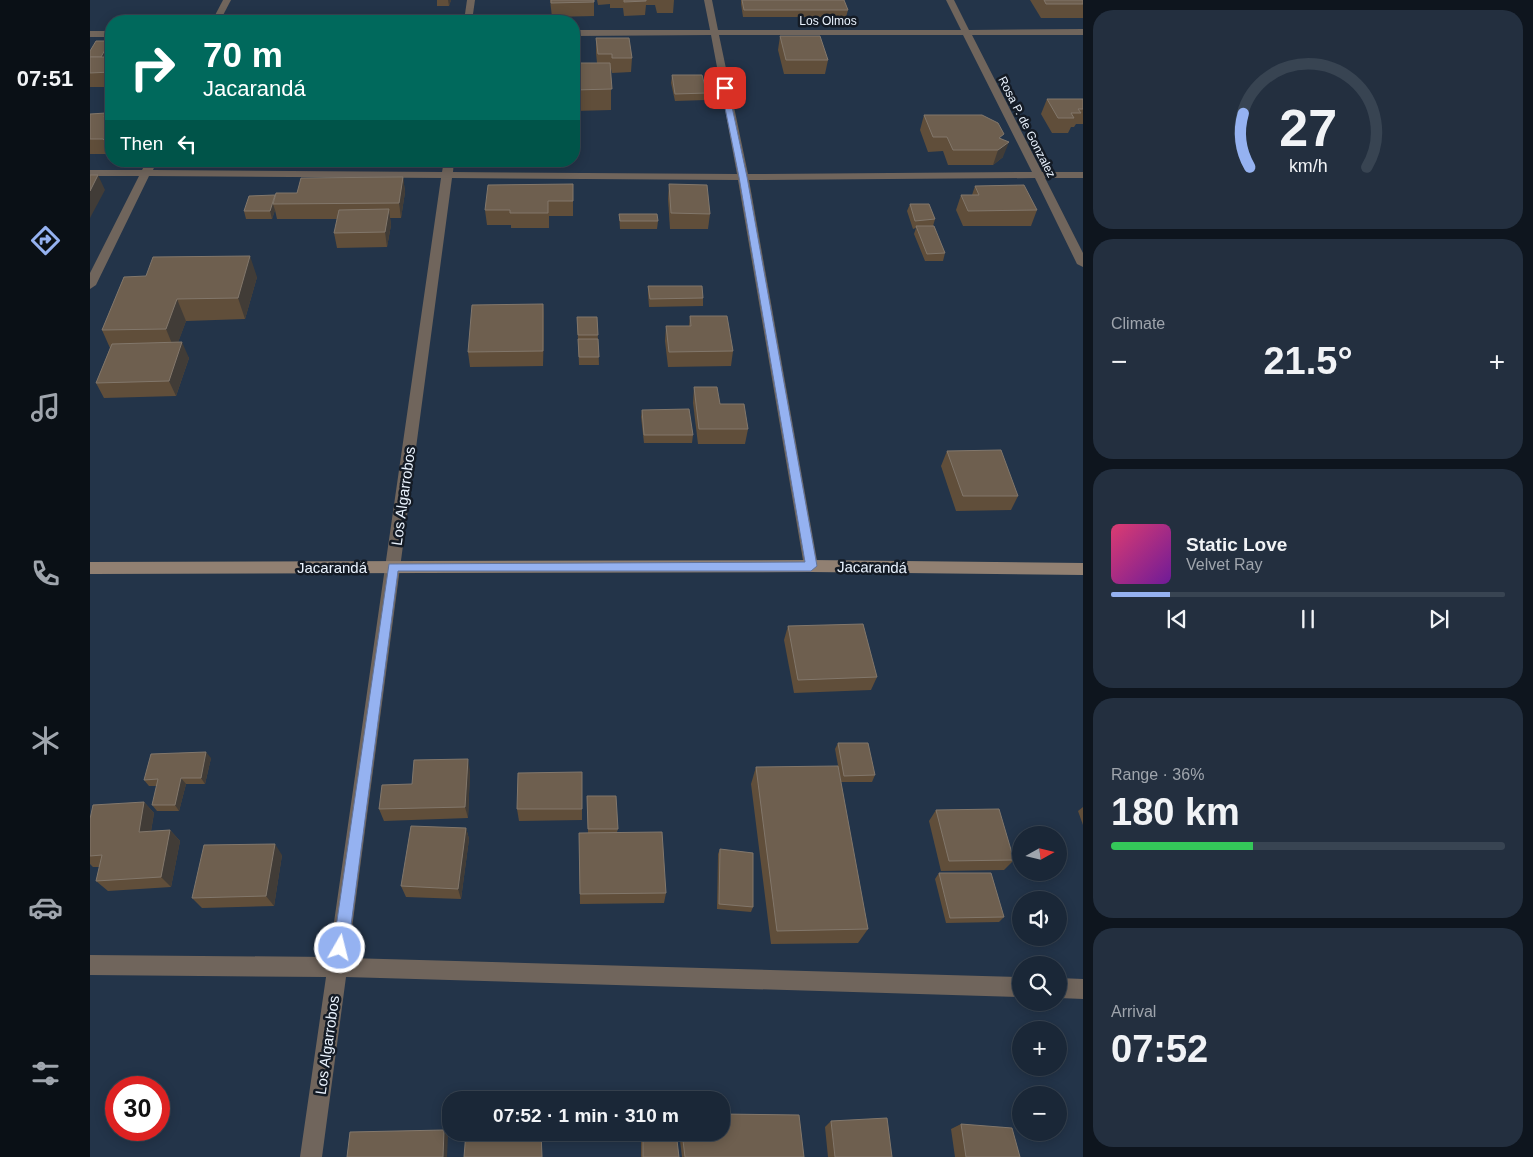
<!DOCTYPE html>
<meta charset="utf-8">
<style>
body{margin:0;font-family:Arial,sans-serif;background:#232f3f;color:#f1f3f6;height:100vh;display:flex;flex-direction:column;font-size:19px;white-space:nowrap}
*{box-sizing:border-box;margin:0}
p{font-size:16px;color:#9fa5ad}
.icon{flex:none;width:28px;height:28px;fill:none;stroke:currentColor;stroke-width:2;stroke-linecap:round;stroke-linejoin:round}
.map{position:relative;flex:1;overflow:hidden}
.sheet{display:flex;flex-direction:column;gap:10px;padding:10px;background:#0e151e;width:450px}
.sheet>*{flex:none}
.top-card{position:absolute;left:15px;top:15px;width:475px;height:152px;border-radius:20px;box-shadow:0 2px 12px #0003,0 0 0 1px #384452;background:#00695c;color:#fff;overflow:hidden}
.needle{width:32px;rotate:82deg}
.controls{position:absolute;left:922px;top:826px;display:grid;gap:10px}
.controls a{display:grid;place-items:center;width:55px;height:55px;border-radius:50%;background:#1a2737;box-shadow:0 2px 12px #0003,0 0 0 1px #384452;font-size:25px}
.speed{position:absolute;left:15px;top:1076px;display:flex;gap:10px;font-size:25px;font-weight:700;text-align:center}
.speed>*{display:grid;place-content:center;width:65px;height:65px;border-radius:50%;background:#1a2737;box-shadow:0 2px 12px #0003,0 0 0 1px #384452;line-height:1}
.speed .limit{border:8px solid #d22;background:#fff;color:#111}
.pin{position:absolute;display:grid;place-items:center;width:42px;height:42px;color:#fff;margin:-21px;border-radius:10px;box-shadow:0 2px 8px #0006}
.me{position:absolute;width:55px;margin:-28px;rotate:8deg;stroke-linejoin:round;filter:drop-shadow(0 0 4px #0008)}
.turn{display:flex;align-items:center;gap:18px;height:105px;padding:0 15px;font-size:22px}
.turn .icon{width:65px;height:65px;stroke-width:2.5}
.turn b{display:block;font-size:35px;line-height:42px}
.then{display:flex;align-items:center;height:48px;padding:0 15px;background:#0003;gap:10px;font-size:19px}
.big{font-size:38px;font-weight:700;line-height:1.1}
.sheet .card{flex:1;display:flex;flex-direction:column;justify-content:center;gap:8px;min-width:0;padding:0 18px;border-radius:20px;background:#232f3f}
.sheet .dial{align-items:center;gap:0}
.dial svg{height:130px;overflow:visible;fill:none;stroke:#384452;stroke-width:7;stroke-linecap:round;text-anchor:middle}
.dial text{fill:#f1f3f6;stroke:none}
.song{display:flex;align-items:center;gap:15px}
.cover{width:60px;height:60px;border-radius:8px;background:linear-gradient(135deg,hsl(340 70% 55%),hsl(280 70% 35%))}
.played{height:5px;border-radius:2px;background:linear-gradient(90deg,#95b2f1 15%,#384452 15%)}
.keys{display:flex;justify-content:space-around;direction:ltr}
.heat{display:flex;justify-content:space-between;align-items:center;font-size:28px;direction:ltr}
.charge{height:8px;border-radius:4px;background:linear-gradient(90deg,#34c759 36%,#384452 0)}
.trip{position:absolute;left:352px;top:1091px;width:288px;height:50px;border-radius:20px;background:#1a2737;box-shadow:0 2px 12px #0003,0 0 0 1px #384452;font-weight:700;line-height:50px;text-align:center}
main{display:flex;flex:1;min-height:0}
.tab-bar{display:flex;flex-direction:column;width:90px;justify-content:space-around;align-items:center;background:#0a1016;color:#9fa5ad}
.tab-bar .icon{width:35px;height:35px}
.tab-bar .selected{color:#95b2f1}
.tab-bar b{font-size:22px;color:#f1f3f6}
.map>svg:first-child{display:block}
.lines{fill:none;stroke-linecap:round;stroke-linejoin:round}
.street{fill:#70655c;fill-rule:evenodd}
.secondary{fill:#918072;fill-rule:evenodd}
.wall{fill:#604e3a}
.shaded-wall{fill:#413c37}
.building{fill:#6e5f4f;stroke:#82776b}
.route{fill:#95b2f1;stroke:#61749d}
.labels{text-anchor:middle;dominant-baseline:central;stroke-width:5;stroke-linejoin:round;paint-order:stroke}
.far-street-label{font-size:12px;fill:#ebf4ff;stroke:#141b25}
.street-label{font-size:15px;fill:#ebf4ff;stroke:#141b25}
</style>
<main>
<nav class="tab-bar">
<b>07:51</b>
<svg class="icon selected" aria-label="directions" viewBox="0 0 24 24"><path d="M12 3l9 9-9 9-9-9zM9 14v-3h6M13 9l2 2-2 2"/></svg>
<svg class="icon" aria-label="music" viewBox="0 0 24 24"><path d="M9 18V5l10-2v13"/><circle cx="6" cy="18" r="3"/><circle cx="16" cy="16" r="3"/></svg>
<svg class="icon" aria-label="phone" viewBox="0 0 24 24"><path d="M5 4h4l2 5-3 2q2 4 5 5l2-3 5 2v4C11 20 4 13 5 4z"/></svg>
<svg class="icon" aria-label="climate" viewBox="0 0 24 24"><path d="M12 3v18M4 7l16 10M4 17L20 7"/></svg>
<svg class="icon" aria-label="car" viewBox="0 0 24 24"><path d="M5 17H2v-5l4-1 3-4h7l3 4 3 1v5h-3M9 17h6M6 11h13"/><circle cx="7" cy="17" r="2"/><circle cx="17" cy="17" r="2"/></svg>
<svg class="icon" aria-label="filters" viewBox="0 0 24 24"><path d="M4 7h16M4 17h16"/><circle cx="9" cy="7" r="2"/><circle cx="15" cy="17" r="2"/></svg>
</nav>
<div class="map">
<svg width="993" height="1157" viewBox="0 0 993 1157">
<rect width="100%" height="100%" fill="#233449"/>
<g class="lines">
<!-- street -->
<g class="street">
<path d="M 133,0 L 141,0 L 130,21 L 122,21 Z"/>
<path d="M 377,0 L 385,0 L 382,21 L 374,21 Z"/>
<path d="M 614,0 L 622,0 L 628,30 L 871,30 L 856,0 L 864,0 L 879,30 L 993,29 L 993,35 L 882,35 L 952,172 L 993,172 L 993,178 L 955,178 L 993,253 L 993,267 L 987,264 L 945,178 L 659,180 L 728,566 L 726,570 L 721,572 L 716,570 L 714,566 L 648,180 L 362,178 L 258,958 L 931,977 L 931,997 L 256,977 L 232,1157 L 210,1157 L 236,977 L 0,975 L 0,955 L 239,957 L 351,178 L 59,176 L 6,285 L 0,289 L 0,273 L 49,176 L 0,176 L 0,170 L 52,170 L 57,161 L 67,161 L 63,170 L 352,172 L 354,161 L 364,161 L 363,172 L 647,174 L 621,35 L 484,36 L 484,30 L 620,30 ZM 629,35 L 873,35 L 942,172 L 658,174 Z"/>
<rect x="0" y="31" width="21" height="6"/>
<path d="M 969,978 L 993,979 L 993,999 L 969,998 Z"/>
</g>
<!-- secondary -->
<path class="secondary" d="M 721,560 L 993,563 L 993,575 L 721,572 L 0,574 L 0,562 Z"/>
</g>
<!-- wall -->
<g class="wall">
<path d="M 347,0 L 361,0 L 359,6 L 347,6 Z"/>
<path d="M 460,0 L 504,0 L 504,16 L 462,17 Z"/>
<path d="M 507,0 L 584,0 L 583,13 L 567,13 L 565,5 L 556,5 L 555,15 L 534,16 L 533,8 L 520,8 L 520,4 L 508,5 Z"/>
<path d="M 651,0 L 754,0 L 758,10 L 756,17 L 653,17 L 651,4 Z"/>
<path d="M 940,0 L 993,0 L 993,18 L 951,18 Z"/>
<path d="M 690,36 L 738,60 L 735,74 L 694,74 L 688,50 Z"/>
<path d="M 484,37 L 488,37 L 488,63 L 507,63 L 506,53 L 506,38 L 542,58 L 541,72 L 522,73 L 521,69 L 521,110 L 484,111 Z"/>
<path d="M 20,41 L 21,45 L 21,50 L 18,57 L 21,57 L 21,87 L 0,87 L 0,51 Z"/>
<path d="M 582,75 L 617,93 L 616,100 L 585,101 L 581,83 Z"/>
<path d="M 957,99 L 993,99 L 993,124 L 986,124 L 984,127 L 981,127 L 978,133 L 962,133 L 951,114 Z"/>
<path d="M 0,114 L 17,116 L 21,115 L 21,156 L 19,154 L 0,154 Z"/>
<path d="M 834,115 L 912,139 L 913,157 L 903,165 L 858,165 L 853,151 L 838,152 L 830,130 Z"/>
<path d="M 313,177 L 315,192 L 311,218 L 300,218 L 301,225 L 297,247 L 247,248 L 244,233 L 247,219 L 187,219 L 185,210 L 182,219 L 156,219 L 154,211 L 185,195 L 185,197 L 207,193 Z"/>
<path d="M 483,184 L 483,216 L 459,216 L 459,228 L 421,228 L 421,225 L 397,225 L 395,210 Z"/>
<path d="M 579,184 L 620,214 L 618,229 L 580,229 L 578,199 Z"/>
<path d="M 885,186 L 947,210 L 941,226 L 873,226 L 866,210 L 871,195 L 882,195 Z"/>
<path d="M 820,204 L 845,219 L 843,226 L 855,253 L 853,261 L 835,261 L 824,234 L 826,228 L 823,229 L 817,211 Z"/>
<path d="M 529,214 L 568,221 L 567,229 L 530,229 Z"/>
<path d="M 34,277 L 167,277 L 155,319 L 96,321 L 88,342 L 99,358 L 86,396 L 14,398 L 6,383 L 20,348 L 12,330 Z"/>
<path d="M 558,286 L 613,298 L 613,306 L 559,307 L 558,294 Z"/>
<path d="M 453,304 L 454,320 L 453,366 L 380,367 L 378,352 Z"/>
<path d="M 600,316 L 643,351 L 641,366 L 578,367 L 575,341 L 576,326 L 599,326 Z"/>
<path d="M 487,317 L 507,317 L 509,365 L 489,365 Z"/>
<path d="M 604,387 L 630,404 L 658,429 L 655,444 L 608,444 L 603,403 Z"/>
<path d="M 552,410 L 603,435 L 602,443 L 554,443 L 551,417 Z"/>
<path d="M 857,451 L 928,496 L 921,510 L 866,511 L 851,466 Z"/>
<path d="M 698,626 L 787,677 L 781,690 L 704,693 L 694,640 Z"/>
<path d="M 748,743 L 785,775 L 782,782 L 751,782 L 745,749 Z"/>
<path d="M 121,758 L 115,784 L 96,784 L 89,811 L 67,811 L 62,805 L 67,786 L 59,786 L 54,780 Z"/>
<path d="M 666,767 L 778,929 L 768,943 L 681,944 L 661,784 Z"/>
<path d="M 380,771 L 378,818 L 294,821 L 289,809 L 322,784 Z"/>
<path d="M 492,772 L 492,820 L 429,821 L 427,809 Z"/>
<path d="M 497,796 L 528,829 L 527,832 L 576,893 L 574,903 L 490,904 L 489,833 L 498,833 Z"/>
<path d="M 54,802 L 64,813 L 61,831 L 80,830 L 90,841 L 81,887 L 18,891 L 6,881 L 10,867 L 3,867 L 0,864 L 0,819 Z"/>
<path d="M 993,807 L 993,825 L 988,811 Z"/>
<path d="M 846,810 L 924,860 L 914,870 L 851,871 L 839,821 Z"/>
<path d="M 376,828 L 379,839 L 371,899 L 316,897 L 311,886 Z"/>
<path d="M 630,849 L 663,907 L 661,912 L 627,909 L 628,854 Z"/>
<path d="M 192,855 L 184,906 L 112,908 L 102,898 Z"/>
<path d="M 849,873 L 914,917 L 909,922 L 856,923 L 845,879 Z"/>
<path d="M 741,1121 L 802,1157 L 738,1157 L 735,1127 Z"/>
<path d="M 871,1124 L 930,1157 L 865,1157 L 861,1129 Z"/>
<path d="M 551,1132 L 586,1132 L 589,1157 L 551,1157 Z"/>
<path d="M 589,1132 L 631,1132 L 714,1157 L 592,1157 Z"/>
</g>
<!-- shaded-wall -->
<g class="shaded-wall">
<path d="M 358,0 L 361,0 L 359,6 Z"/>
<path d="M 20,41 L 21,45 L 21,50 L 11,69 L 8,61 Z"/>
<path d="M 21,142 L 21,151 L 18,143 Z"/>
<path d="M 919,142 L 913,157 L 903,165 L 908,150 Z"/>
<path d="M 8,175 L 15,190 L 0,218 L 0,191 Z"/>
<path d="M 313,177 L 315,192 L 311,218 L 309,203 Z"/>
<path d="M 185,195 L 187,203 L 183,204 L 185,210 L 182,219 L 180,211 Z"/>
<path d="M 299,209 L 301,225 L 297,247 L 295,232 Z"/>
<path d="M 160,256 L 167,277 L 155,319 L 148,298 Z"/>
<path d="M 87,299 L 96,321 L 85,351 L 76,329 Z"/>
<path d="M 453,304 L 454,320 L 453,366 Z"/>
<path d="M 92,342 L 99,358 L 86,396 L 79,381 Z"/>
<path d="M 116,752 L 121,758 L 115,784 L 111,778 Z"/>
<path d="M 378,759 L 380,771 L 378,818 L 375,807 Z"/>
<path d="M 91,778 L 96,784 L 89,811 L 85,805 Z"/>
<path d="M 54,802 L 64,813 L 59,843 L 49,832 Z"/>
<path d="M 376,828 L 379,839 L 371,899 L 368,889 Z"/>
<path d="M 80,830 L 90,841 L 81,887 L 71,877 Z"/>
<path d="M 185,844 L 192,855 L 184,906 L 176,896 Z"/>
<path d="M 354,1130 L 358,1135 L 357,1157 L 353,1157 Z"/>
</g>
<!-- building -->
<g class="building">
<path d="M 461,0 L 504,0 L 504,2 L 461,3 Z"/>
<path d="M 534,0 L 556,0 L 556,1 L 534,2 Z"/>
<path d="M 652,0 L 754,0 L 758,10 L 654,10 Z"/>
<path d="M 954,0 L 993,0 L 993,4 L 956,4 Z"/>
<path d="M 690,36 L 730,36 L 738,60 L 696,60 Z"/>
<rect x="484" y="37" width="4" height="18"/>
<path d="M 506,38 L 539,38 L 542,58 L 522,58 L 522,54 L 508,54 Z"/>
<path d="M 6,41 L 20,41 L 11,57 L 0,57 L 0,51 Z"/>
<path d="M 0,57 L 21,57 L 21,72 L 0,73 Z"/>
<path d="M 484,63 L 520,63 L 522,89 L 484,90 Z"/>
<path d="M 582,75 L 612,75 L 617,93 L 585,94 Z"/>
<path d="M 957,99 L 993,99 L 993,109 L 988,109 L 991,113 L 981,113 L 984,118 L 968,118 Z"/>
<path d="M 16,113 L 14,117 L 21,115 L 21,142 L 18,143 L 13,139 L 0,139 L 0,114 Z"/>
<path d="M 834,115 L 892,115 L 908,123 L 914,134 L 909,138 L 919,142 L 908,150 L 863,150 L 857,137 L 843,137 Z"/>
<path d="M 0,175 L 8,175 L 0,191 Z"/>
<path d="M 313,177 L 309,203 L 183,204 L 186,193 L 207,193 L 211,178 Z"/>
<path d="M 483,184 L 483,201 L 458,201 L 458,213 L 420,213 L 420,210 L 395,210 L 398,185 Z"/>
<path d="M 579,184 L 617,185 L 620,214 L 581,213 Z"/>
<path d="M 934,185 L 947,210 L 878,211 L 871,195 L 889,195 L 885,186 Z"/>
<path d="M 185,195 L 180,211 L 154,211 L 159,196 Z"/>
<path d="M 820,204 L 839,204 L 845,219 L 825,221 Z"/>
<path d="M 299,209 L 295,232 L 244,233 L 249,210 Z"/>
<path d="M 529,214 L 567,214 L 568,221 L 530,221 Z"/>
<path d="M 826,226 L 844,226 L 855,253 L 837,254 Z"/>
<path d="M 160,256 L 148,298 L 87,299 L 76,329 L 12,330 L 34,277 L 56,276 L 63,257 Z"/>
<path d="M 558,286 L 612,286 L 613,298 L 560,299 Z"/>
<path d="M 453,304 L 453,351 L 378,352 L 382,305 Z"/>
<path d="M 600,316 L 637,316 L 643,351 L 579,352 L 576,326 L 601,326 Z"/>
<path d="M 487,317 L 507,317 L 508,335 L 488,335 Z"/>
<path d="M 488,339 L 508,339 L 509,357 L 489,357 Z"/>
<path d="M 92,342 L 79,381 L 6,383 L 22,344 Z"/>
<path d="M 604,387 L 627,387 L 630,404 L 654,404 L 658,429 L 609,429 Z"/>
<path d="M 599,409 L 603,435 L 554,435 L 552,410 Z"/>
<path d="M 911,450 L 928,496 L 873,496 L 857,451 Z"/>
<path d="M 773,624 L 787,677 L 708,680 L 698,626 Z"/>
<path d="M 748,743 L 778,743 L 785,775 L 754,776 Z"/>
<path d="M 116,752 L 111,778 L 91,778 L 85,805 L 62,805 L 68,779 L 54,780 L 61,754 Z"/>
<path d="M 378,759 L 375,807 L 289,809 L 292,785 L 322,784 L 324,760 Z"/>
<path d="M 748,766 L 778,929 L 687,931 L 666,767 Z"/>
<path d="M 492,772 L 492,809 L 427,809 L 428,773 Z"/>
<path d="M 497,796 L 526,796 L 528,829 L 498,829 Z"/>
<path d="M 54,802 L 49,832 L 80,830 L 71,877 L 6,881 L 12,855 L 0,856 L 0,819 L 3,805 Z"/>
<path d="M 909,809 L 924,860 L 859,861 L 846,810 Z"/>
<path d="M 321,826 L 376,828 L 368,889 L 311,886 Z"/>
<path d="M 572,832 L 576,893 L 490,894 L 489,833 Z"/>
<path d="M 185,844 L 176,896 L 102,898 L 114,845 Z"/>
<path d="M 630,849 L 663,853 L 663,907 L 629,904 Z"/>
<path d="M 849,873 L 901,873 L 914,917 L 860,918 Z"/>
<path d="M 631,1114 L 709,1115 L 714,1157 L 595,1157 L 592,1132 L 631,1132 Z"/>
<path d="M 797,1118 L 802,1157 L 745,1157 L 741,1121 Z"/>
<path d="M 871,1124 L 922,1128 L 930,1157 L 876,1157 Z"/>
<path d="M 354,1130 L 353,1157 L 257,1157 L 260,1132 Z"/>
<path d="M 376,1132 L 451,1132 L 452,1157 L 374,1157 Z"/>
<path d="M 553,1132 L 586,1132 L 589,1157 L 553,1157 Z"/>
</g>
<!-- route -->
<path class="route" d="M 635,85 L 638,88 L 657,177 L 727,566 L 721,571 L 308,571 L 258,948 L 255,954 L 250,956 L 245,954 L 243,948 L 299,564 L 715,562 L 649,177 L 631,88 Z"/>
<g class="labels">
<!-- far-street labels -->
<g class="far-street-label">
<text x="738" y="21">Los Olmos</text>
<text transform="translate(937 127) rotate(63)">Rosa P. de Gonzalez</text>
</g>
<!-- street labels -->
<g class="street-label">
<text transform="translate(313 496) rotate(-82)">Los Algarrobos</text>
<text x="242" y="567">Jacarandá</text>
<text transform="translate(782 567) rotate(1)">Jacarandá</text>
<text transform="translate(237 1045) rotate(-82)">Los Algarrobos</text>
</g>
</g>
</svg>
<div class="controls">
<a><svg class="needle" viewBox="-14 -14 28 28"><path d="M0-13l5 13h-10z" fill="#e53935"/><path d="M0 13l5-13h-10z" fill="#9fa5ad"/></svg></a>
<a><svg class="icon" aria-label="sound" viewBox="0 0 24 24"><path d="M4 9h4l5-4v14l-5-4H4zM17 9q2 3 0 6"/></svg></a>
<a><svg class="icon" aria-label="search" viewBox="0 0 24 24"><circle cx="10" cy="10" r="6"/><path d="M15 15l6 6"/></svg></a>
<a>+</a>
<a>−</a>
</div>
<div class="speed"><div class="limit">30</div></div>
<div class="pin" style="left:635px;top:88px;background:#d93025"><svg class="icon" aria-label="arrive" viewBox="0 0 24 24"><path d="M6 21V4h12l-3 4 3 4H6"/></svg></div>
<svg class="me" style="left:250px;top:948px" viewBox="-20 -20 40 40"><circle r="17" fill="#95b2f1" stroke="#fff" stroke-width="3"/><path d="M0-11L8 9 0 5-8 9z" fill="#fff"/></svg>
<div class="trip">07:52 · 1 min · 310 m</div>
<div class="top-card">
<div class="turn"><svg class="icon" aria-label="right" viewBox="0 0 24 24"><path d="M7 20v-9h11M14 6l5 5-5 5"/></svg><div><b>70 m</b>Jacarandá</div></div>
<div class="then">Then<svg class="icon" aria-label="left" viewBox="0 0 24 24"><path d="M17 20v-9H6M10 6l-5 5 5 5"/></svg></div>
</div>
</div>
<section class="sheet">
<div class="card dial"><svg viewBox="0 0 100 80">
<path d="M14 69A42 42 0 1 1 86 69"/>
<path d="M14 69A42 42 0 0 1 10 36" stroke="#95b2f1"/>
<text x="50" y="56" font-size="32" font-weight="700">27</text>
<text x="50" y="72" font-size="11">km/h</text>
</svg></div>
<div class="card"><p>Climate</p>
<div class="heat"><a>−</a><b class="big">21.5°</b><a>+</a></div>
</div>
<div class="card">
<div class="song"><i class="cover"></i><div><b>Static Love</b><p>Velvet Ray</p></div></div>
<div class="played"></div>
<div class="keys"><svg class="icon" aria-label="previous" viewBox="0 0 24 24"><path d="M18 5L8 12l10 7zM5 5v14"/></svg><svg class="icon" aria-label="pause" viewBox="0 0 24 24"><path d="M8 5v14M16 5v14"/></svg><svg class="icon" aria-label="next" viewBox="0 0 24 24"><path d="M6 5l10 7-10 7zM19 5v14"/></svg></div>
</div>
<div class="card"><p>Range · 36%</p><b class="big">180 km</b><div class="charge"></div></div>
<div class="card"><p>Arrival</p><b class="big">07:52</b></div>
</section>
</main>
